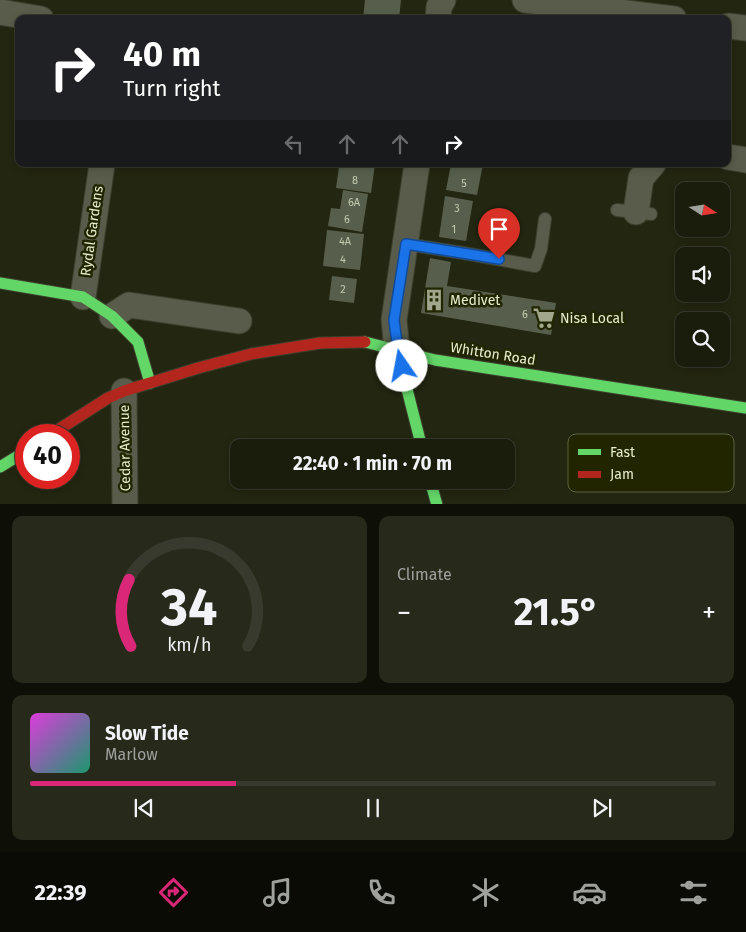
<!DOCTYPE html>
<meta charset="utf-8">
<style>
body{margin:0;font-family:"Fira Sans",sans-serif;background:#27291a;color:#f1f3f6;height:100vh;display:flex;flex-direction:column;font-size:19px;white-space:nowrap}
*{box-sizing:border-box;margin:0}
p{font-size:16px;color:#9fa19d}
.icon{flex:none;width:28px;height:28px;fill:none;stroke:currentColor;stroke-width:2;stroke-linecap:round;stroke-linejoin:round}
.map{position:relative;height:504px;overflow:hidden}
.sheet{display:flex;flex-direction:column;gap:12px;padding:12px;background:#0e0f07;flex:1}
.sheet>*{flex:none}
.hud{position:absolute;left:15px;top:15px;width:716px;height:152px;border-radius:10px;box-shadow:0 2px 8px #0003,0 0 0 1px #383a2d;background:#202124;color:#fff;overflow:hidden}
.needle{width:32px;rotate:102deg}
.controls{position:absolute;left:675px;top:182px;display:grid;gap:10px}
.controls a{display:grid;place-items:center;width:55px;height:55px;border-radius:10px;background:#1a1c0c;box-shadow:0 2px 8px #0003,0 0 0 1px #383a2d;font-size:25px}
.speed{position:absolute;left:15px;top:424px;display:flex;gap:10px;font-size:25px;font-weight:700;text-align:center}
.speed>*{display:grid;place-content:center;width:65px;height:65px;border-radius:50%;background:#1a1c0c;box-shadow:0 2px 8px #0003,0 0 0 1px #383a2d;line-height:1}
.speed .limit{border:8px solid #d22;background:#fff;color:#111}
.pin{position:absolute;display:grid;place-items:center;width:42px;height:42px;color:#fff;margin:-51px -21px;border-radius:50% 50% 50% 0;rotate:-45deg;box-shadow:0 0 5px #0007}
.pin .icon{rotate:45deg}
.me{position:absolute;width:55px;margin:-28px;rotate:348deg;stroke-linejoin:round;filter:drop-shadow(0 0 4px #0008)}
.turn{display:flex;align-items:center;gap:18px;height:105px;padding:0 25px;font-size:22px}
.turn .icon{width:65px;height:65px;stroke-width:2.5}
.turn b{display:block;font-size:35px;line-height:42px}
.lanes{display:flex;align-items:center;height:48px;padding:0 25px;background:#0003;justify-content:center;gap:25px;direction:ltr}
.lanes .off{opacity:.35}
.big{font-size:38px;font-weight:700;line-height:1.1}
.sheet .widget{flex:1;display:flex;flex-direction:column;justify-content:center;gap:8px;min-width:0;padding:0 18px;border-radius:10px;background:#27291a}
.sheet .dial{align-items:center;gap:0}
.dial svg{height:130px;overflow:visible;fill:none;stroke:#383a2d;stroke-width:7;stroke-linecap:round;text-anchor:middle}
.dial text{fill:#f1f3f6;stroke:none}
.song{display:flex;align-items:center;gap:15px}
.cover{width:60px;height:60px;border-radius:8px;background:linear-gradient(135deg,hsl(300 70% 55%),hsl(160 70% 35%))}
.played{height:5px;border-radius:2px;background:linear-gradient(90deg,#db2777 30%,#383a2d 30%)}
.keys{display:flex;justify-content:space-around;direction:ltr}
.heat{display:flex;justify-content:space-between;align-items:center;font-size:28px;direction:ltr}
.sheet .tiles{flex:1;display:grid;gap:12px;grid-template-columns:1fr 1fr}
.widget:last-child{grid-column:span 2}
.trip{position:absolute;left:230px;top:439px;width:285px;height:50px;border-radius:10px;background:#1a1c0c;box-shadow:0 2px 8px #0003,0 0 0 1px #383a2d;font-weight:700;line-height:50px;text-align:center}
.tab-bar{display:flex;height:80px;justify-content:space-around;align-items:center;background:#0a0b05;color:#9fa19d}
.tab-bar .icon{width:35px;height:35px}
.tab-bar .on{color:#db2777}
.tab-bar b{font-size:22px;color:#f1f3f6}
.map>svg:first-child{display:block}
.building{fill:#575f4c}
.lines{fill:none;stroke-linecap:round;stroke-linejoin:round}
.lane-casing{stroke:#3c402e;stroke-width:14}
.street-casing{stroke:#3c402e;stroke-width:27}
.fast-casing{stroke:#3c402e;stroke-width:13}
.jam-casing{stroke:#3c402e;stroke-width:13}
.lane{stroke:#595c4a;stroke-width:12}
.street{stroke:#595c4a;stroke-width:25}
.fast{stroke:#63d668;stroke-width:11}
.jam{stroke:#b3261e;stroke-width:11}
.route-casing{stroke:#114b97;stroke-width:12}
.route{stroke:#1a73e8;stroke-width:9}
.labels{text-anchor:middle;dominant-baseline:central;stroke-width:5;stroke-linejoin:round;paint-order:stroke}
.number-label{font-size:11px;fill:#c2c9ae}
.street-label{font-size:14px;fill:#e5eccf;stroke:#212600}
.poi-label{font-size:14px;fill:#e5eccf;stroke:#212600;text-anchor:start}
.key{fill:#212600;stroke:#5c613e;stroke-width:1}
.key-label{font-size:14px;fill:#e5eccf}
</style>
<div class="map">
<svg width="746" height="505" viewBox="0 0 746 505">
<rect width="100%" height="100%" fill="#232610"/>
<!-- building -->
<g class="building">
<path d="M 365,0 L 401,0 L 399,19 L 363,19 Z"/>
<path d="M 471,14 L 494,18 L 494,19 L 470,19 Z"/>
<path d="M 349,164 L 375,164 L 371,193 L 336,188 L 339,167 L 348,168 Z"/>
<path d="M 451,164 L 483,164 L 477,195 L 446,190 Z"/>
<path d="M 343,190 L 368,194 L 362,232 L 328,226 L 331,208 L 340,209 Z"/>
<path d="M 445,196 L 473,201 L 466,241 L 439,237 Z"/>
<path d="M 327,230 L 364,234 L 360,270 L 323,266 Z"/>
<path d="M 430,258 L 451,262 L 447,286 L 556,303 L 551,335 L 421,313 Z"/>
<path d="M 332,276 L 357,279 L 354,303 L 329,300 Z"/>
</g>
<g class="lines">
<!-- lane casing -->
<g class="lane-casing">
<g id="lane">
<path d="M 617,210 L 651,214"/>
<path d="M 406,244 L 463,253 L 535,266 L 541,249 L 545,219"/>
</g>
</g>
<!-- street casing -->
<g class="street-casing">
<g id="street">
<path d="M 525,0 L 674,19"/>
<path d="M 0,12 L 41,19"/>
<path d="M 438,19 L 439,7 L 443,0"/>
<path d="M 728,26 L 746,28"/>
<path d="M 728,157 L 746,160"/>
<path d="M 636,212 L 641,178 L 653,164"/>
<path d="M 83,297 L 102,164"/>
<path d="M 112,316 L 129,305 L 239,321"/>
<path d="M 397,350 L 394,320 L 417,164"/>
<path d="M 124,391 L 125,505"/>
</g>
</g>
<!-- fast casing -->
<g class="fast-casing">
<g id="fast">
<path d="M 0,283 L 83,297 L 112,316 L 138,342 L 150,383"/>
<path d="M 365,342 L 435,360 L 746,408"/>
<path d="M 397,350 L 422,448"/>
<path d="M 0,467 L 26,451"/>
<path d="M 430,480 L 437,505"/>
</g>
</g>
<!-- jam casing -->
<g class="jam-casing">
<path id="jam" d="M 50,435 L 108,398 L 124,391 L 198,368 L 251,354 L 320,343 L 365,342"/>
</g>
<!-- lane -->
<use href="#lane" class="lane"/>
<!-- street -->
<use href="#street" class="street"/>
<!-- fast -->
<use href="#fast" class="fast"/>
<!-- jam -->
<use href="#jam" class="jam"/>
</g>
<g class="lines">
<!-- route casing -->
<g class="route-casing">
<path id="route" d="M 402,366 L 398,350 L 394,320 L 406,244 L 499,259"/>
</g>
<!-- route -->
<use href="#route" class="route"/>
</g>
<!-- icons -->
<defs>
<g id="building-bare" transform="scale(1.725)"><path d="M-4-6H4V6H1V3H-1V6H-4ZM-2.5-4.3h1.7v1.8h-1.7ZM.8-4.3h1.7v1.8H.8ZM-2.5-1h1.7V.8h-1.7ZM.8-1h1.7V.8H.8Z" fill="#a1a78c" stroke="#212600" stroke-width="2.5" paint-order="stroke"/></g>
<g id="supermarket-bare" transform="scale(1.725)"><path d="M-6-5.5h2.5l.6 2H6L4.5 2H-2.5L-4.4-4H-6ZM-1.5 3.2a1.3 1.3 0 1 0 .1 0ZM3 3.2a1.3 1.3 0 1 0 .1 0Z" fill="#a1a78c" stroke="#212600" stroke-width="2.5" paint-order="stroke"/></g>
</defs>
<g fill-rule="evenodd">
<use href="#building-bare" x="434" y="300"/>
<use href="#supermarket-bare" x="544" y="318"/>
</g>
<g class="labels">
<!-- number labels -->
<g class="number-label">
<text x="355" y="180">8</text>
<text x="464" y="183">5</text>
<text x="354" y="202">6A</text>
<text x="457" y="208">3</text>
<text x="347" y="219">6</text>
<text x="454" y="229">1</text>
<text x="345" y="241">4A</text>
<text x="343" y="259">4</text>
<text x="343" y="289">2</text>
<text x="525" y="314">6</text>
</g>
<!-- street labels -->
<g class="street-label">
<text transform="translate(92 231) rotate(-82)">Rydal Gardens</text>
<text transform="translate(493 354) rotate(9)">Whitton Road</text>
<text transform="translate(125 448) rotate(-91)">Cedar Avenue</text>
</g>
<!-- poi labels -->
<g class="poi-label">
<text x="450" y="300">Medivet</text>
<text x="560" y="318">Nisa Local</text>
</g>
</g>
<!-- legend -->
<rect x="568" y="434" width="166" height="58" rx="8" class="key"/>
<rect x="578" y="449" width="23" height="6" fill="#63d668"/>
<rect x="578" y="471" width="23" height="7" fill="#b3261e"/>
<g class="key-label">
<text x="610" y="457">Fast</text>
<text x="610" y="479">Jam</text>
</g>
</svg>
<div class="controls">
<a><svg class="needle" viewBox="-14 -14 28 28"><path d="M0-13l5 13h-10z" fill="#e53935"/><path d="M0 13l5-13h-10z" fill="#9fa19d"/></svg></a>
<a><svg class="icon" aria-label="sound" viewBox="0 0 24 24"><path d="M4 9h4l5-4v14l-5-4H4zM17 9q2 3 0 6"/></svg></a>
<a><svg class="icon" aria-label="search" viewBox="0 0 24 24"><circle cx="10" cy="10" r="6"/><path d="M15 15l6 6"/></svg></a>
</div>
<div class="speed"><div class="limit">40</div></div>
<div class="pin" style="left:499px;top:259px;background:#d93025"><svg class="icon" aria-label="arrive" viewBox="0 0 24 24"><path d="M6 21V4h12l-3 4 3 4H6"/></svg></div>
<svg class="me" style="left:402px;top:366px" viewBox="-20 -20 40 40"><circle r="19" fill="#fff"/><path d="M0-13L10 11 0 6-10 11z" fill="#1a73e8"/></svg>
<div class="trip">22:40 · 1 min · 70 m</div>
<div class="hud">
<div class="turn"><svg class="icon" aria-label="right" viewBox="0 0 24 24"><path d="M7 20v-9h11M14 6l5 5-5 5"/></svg><div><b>40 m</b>Turn right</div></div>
<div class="lanes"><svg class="icon off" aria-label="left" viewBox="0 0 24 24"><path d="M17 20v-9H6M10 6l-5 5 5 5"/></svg><svg class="icon off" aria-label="ahead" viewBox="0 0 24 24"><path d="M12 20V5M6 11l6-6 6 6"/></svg><svg class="icon off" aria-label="ahead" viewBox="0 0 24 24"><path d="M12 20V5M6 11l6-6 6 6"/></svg><svg class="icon" aria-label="right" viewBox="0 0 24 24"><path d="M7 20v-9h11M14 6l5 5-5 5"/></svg></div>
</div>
</div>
<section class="sheet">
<div class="tiles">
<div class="widget dial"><svg viewBox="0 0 100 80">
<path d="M14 69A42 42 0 1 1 86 69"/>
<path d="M14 69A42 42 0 0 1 13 28" stroke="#db2777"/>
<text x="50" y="56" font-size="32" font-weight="700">34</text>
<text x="50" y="72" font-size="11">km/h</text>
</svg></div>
<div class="widget"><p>Climate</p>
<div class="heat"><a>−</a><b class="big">21.5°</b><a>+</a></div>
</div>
<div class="widget">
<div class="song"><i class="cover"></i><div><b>Slow Tide</b><p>Marlow</p></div></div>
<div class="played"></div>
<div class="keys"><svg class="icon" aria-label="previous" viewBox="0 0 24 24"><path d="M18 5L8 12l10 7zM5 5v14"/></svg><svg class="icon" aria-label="pause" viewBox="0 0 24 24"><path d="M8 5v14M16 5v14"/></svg><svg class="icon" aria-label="next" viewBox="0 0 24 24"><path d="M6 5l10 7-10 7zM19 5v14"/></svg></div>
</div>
</div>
</section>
<nav class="tab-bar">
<b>22:39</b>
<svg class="icon on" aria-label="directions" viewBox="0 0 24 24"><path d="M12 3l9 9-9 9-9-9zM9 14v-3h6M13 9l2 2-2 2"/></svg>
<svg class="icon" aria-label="music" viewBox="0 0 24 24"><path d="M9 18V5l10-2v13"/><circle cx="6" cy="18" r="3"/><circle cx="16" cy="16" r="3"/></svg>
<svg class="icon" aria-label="phone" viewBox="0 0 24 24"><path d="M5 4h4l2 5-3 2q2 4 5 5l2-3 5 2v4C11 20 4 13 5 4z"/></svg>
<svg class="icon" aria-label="climate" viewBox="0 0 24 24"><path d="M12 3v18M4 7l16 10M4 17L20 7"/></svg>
<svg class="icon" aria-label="car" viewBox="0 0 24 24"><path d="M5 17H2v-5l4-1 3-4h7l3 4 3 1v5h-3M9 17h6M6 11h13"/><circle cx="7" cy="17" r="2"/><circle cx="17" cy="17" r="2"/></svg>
<svg class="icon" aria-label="filters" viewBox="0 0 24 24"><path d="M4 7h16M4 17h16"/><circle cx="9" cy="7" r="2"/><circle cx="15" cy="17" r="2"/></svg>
</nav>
